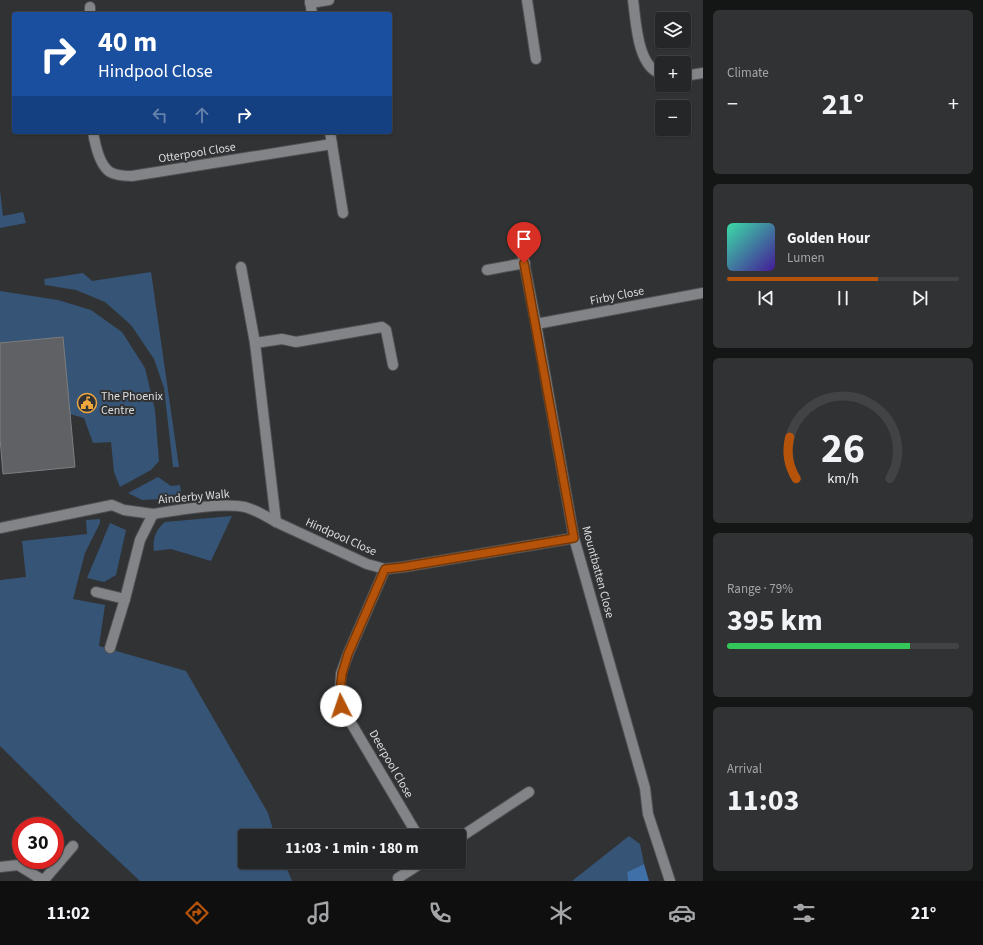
<!DOCTYPE html>
<meta charset="utf-8">
<style>
body{margin:0;font-family:"Source Sans 3",sans-serif;background:#313233;color:#f1f3f6;height:100vh;display:flex;flex-direction:column;font-size:15px;white-space:nowrap}
*{box-sizing:border-box;margin:0}
p{font-size:13px;color:#a3a5a7}
.icon{flex:none;width:22px;height:22px;fill:none;stroke:currentColor;stroke-width:2;stroke-linecap:round;stroke-linejoin:round}
.map{position:relative;flex:1;overflow:hidden}
.drawer{display:flex;flex-direction:column;gap:10px;padding:10px;background:#141515;width:280px}
.drawer>*{flex:none}
.guide{position:absolute;left:12px;top:12px;width:380px;height:122px;border-radius:4px;box-shadow:0 1px 3px #0004,0 0 0 1px #424344;background:#1a4fa0;color:#fff;overflow:hidden}
.fabs{position:absolute;left:655px;top:12px;display:grid;gap:8px}
.fabs a{display:grid;place-items:center;width:36px;height:36px;border-radius:4px;background:#252627;box-shadow:0 1px 3px #0004,0 0 0 1px #424344;font-size:20px}
.speed{position:absolute;left:12px;top:817px;display:flex;gap:8px;font-size:20px;font-weight:700;text-align:center}
.speed>*{display:grid;place-content:center;width:52px;height:52px;border-radius:50%;background:#252627;box-shadow:0 1px 3px #0004,0 0 0 1px #424344;line-height:1}
.speed .limit{border:6px solid #d22;background:#fff;color:#111}
.pin{position:absolute;display:grid;place-items:center;width:34px;height:34px;color:#fff;margin:-41px -17px;border-radius:50% 50% 50% 0;rotate:-45deg;box-shadow:0 0 4px #0007}
.pin .icon{rotate:45deg}
.me{position:absolute;width:44px;margin:-22px;rotate:356deg;stroke-linejoin:round;filter:drop-shadow(0 0 3px #0008)}
.turn{display:flex;align-items:center;gap:14px;height:84px;padding:0 20px;font-size:18px}
.turn .icon{width:52px;height:52px;stroke-width:2.5}
.turn b{display:block;font-size:28px;line-height:34px}
.lanes{display:flex;align-items:center;height:38px;padding:0 20px;background:#0003;justify-content:center;gap:20px;direction:ltr}
.lanes .off{opacity:.35}
.big{font-size:30px;font-weight:700;line-height:1.1}
.drawer .tile{flex:1;display:flex;flex-direction:column;justify-content:center;gap:6px;min-width:0;padding:0 14px;border-radius:6px;background:#313233}
.drawer .dial{align-items:center;gap:0}
.dial svg{height:104px;overflow:visible;fill:none;stroke:#424344;stroke-width:7;stroke-linecap:round;text-anchor:middle}
.dial text{fill:#f1f3f6;stroke:none}
.song{display:flex;align-items:center;gap:12px}
.cover{width:48px;height:48px;border-radius:6px;background:linear-gradient(135deg,hsl(160 70% 55%),hsl(260 70% 35%))}
.played{height:4px;border-radius:2px;background:linear-gradient(90deg,#b45309 65%,#424344 65%)}
.keys{display:flex;justify-content:space-around;direction:ltr}
.heat{display:flex;justify-content:space-between;align-items:center;font-size:22px;direction:ltr}
.charge{height:6px;border-radius:3px;background:linear-gradient(90deg,#34c759 79%,#424344 0)}
.trip{position:absolute;left:238px;top:829px;width:228px;height:40px;border-radius:4px;background:#252627;box-shadow:0 1px 3px #0004,0 0 0 1px #424344;font-weight:700;line-height:40px;text-align:center}
.tab-bar{display:flex;height:64px;justify-content:space-around;align-items:center;background:#0f0f10;color:#a3a5a7}
.tab-bar .icon{width:28px;height:28px}
.tab-bar .active{color:#b45309}
.tab-bar b{font-size:18px;color:#f1f3f6}
main{display:flex;flex:1;min-height:0}
.map>svg:first-child{display:block}
.green{fill:#365476}
.forest{fill:#3f70a7}
.building{fill:#5f6164;stroke:#7c7e80}
.lines{fill:none;stroke-linecap:round;stroke-linejoin:round}
.minor-casing{stroke:#4f5052;stroke-width:12}
.minor{stroke:#828487;stroke-width:10}
.route-casing{stroke:#753606;stroke-width:10}
.route{stroke:#b45309;stroke-width:7}
.labels{text-anchor:middle;dominant-baseline:central;stroke-width:4;stroke-linejoin:round;paint-order:stroke}
.street-label{font-size:12px;fill:#dbdcdd;stroke:#313234}
.poi-label{font-size:12px;fill:#dbdcdd;stroke:#313234;text-anchor:start}
</style>
<main>
<div class="map">
<svg width="703" height="881" viewBox="0 0 703 881">
<rect width="100%" height="100%" fill="#313234"/>
<!-- green -->
<g class="green">
<path d="M 0,190 L 3,216 L 23,212 L 26,223 L 0,228 Z"/>
<path d="M 151,272 L 179,467 L 173,467 L 164,388 L 154,359 L 131,325 L 105,302 L 76,290 L 45,285 L 44,279 L 83,273 L 92,281 Z"/>
<path d="M 0,291 L 58,300 L 91,310 L 122,332 L 145,368 L 155,410 L 159,461 L 151,470 L 120,487 L 114,472 L 111,442 L 93,443 L 84,418 L 70,414 L 63,337 L 0,343 Z"/>
<path d="M 158,477 L 171,486 L 180,485 L 182,498 L 142,500 L 128,493 Z"/>
<path d="M 232,516 L 211,561 L 171,549 L 154,551 C 152,540 156,529 165,522 Z"/>
<path d="M 100,519 L 100,523 L 85,553 L 73,599 L 105,605 L 99,646 L 186,671 L 268,813 L 275,836 L 245,836 L 245,862 L 284,862 L 292,881 L 140,881 L 77,822 L 0,746 L 0,580 L 26,577 L 22,541 L 87,534 L 86,520 Z"/>
<path d="M 110,523 L 126,530 L 116,575 L 104,582 L 87,578 Z"/>
<path d="M 629,836 L 640,844 L 644,864 L 627,872 L 628,881 L 572,881 Z"/>
</g>
<!-- forest -->
<path class="forest" d="M 644,864 L 649,881 L 628,881 L 627,872 Z"/>
<!-- building -->
<path class="building" d="M 63,337 L 75,467 L 3,474 L 0,438 L 0,343 Z"/>
<g class="lines">
<!-- minor casing -->
<g class="minor-casing">
<g id="minor">
<path d="M 310,0 L 312,14"/>
<path d="M 527,0 L 536,59"/>
<path d="M 633,0 C 636,21 637,68 662,74"/>
<path d="M 310,3 L 329,0"/>
<path d="M 90,14 L 90,7"/>
<path d="M 684,76 L 703,73"/>
<path d="M 93,132 C 95,144 99,165 110,172 C 117,176 125,176 132,176 L 332,144"/>
<path d="M 330,132 L 343,213"/>
<path d="M 519,237 L 536,324 L 574,538 L 645,788 L 648,814 L 670,881"/>
<path d="M 241,267 L 255,343 L 276,522 L 367,564 L 385,569 L 403,567 L 574,538"/>
<path d="M 487,270 L 525,263"/>
<path d="M 536,324 L 703,293"/>
<path d="M 255,343 L 282,339 L 296,342 L 382,327 L 386,330 L 393,365"/>
<path d="M 0,528 L 112,505 L 124,510 L 153,514"/>
<path d="M 385,569 L 348,654 L 341,674 L 340,693 L 341,706 L 418,836"/>
<path d="M 96,592 L 125,599"/>
<path d="M 110,648 L 125,599 L 140,540 L 153,514 C 178,510 222,502 245,507 C 256,510 266,516 276,522"/>
<path d="M 459,838 L 529,792"/>
<path d="M 0,867 L 18,865 L 44,881"/>
<path d="M 398,878 L 423,862"/>
<path d="M 44,880 L 73,846"/>
</g>
</g>
<!-- minor -->
<use href="#minor" class="minor"/>
</g>
<g class="lines">
<!-- route casing -->
<g class="route-casing">
<path id="route" d="M 341,706 L 340,693 L 342,674 L 348,654 L 385,569 L 403,567 L 574,538 L 524,263"/>
</g>
<!-- route -->
<use href="#route" class="route"/>
</g>
<!-- icons -->
<defs>
<g id="civic-ring" transform="scale(1)"><circle r="9.5" fill="#313234" stroke="#efa73d" stroke-width="1.5"/><path d="M-.6-6.5H3V-4.5H.6V-3L4-1V1h2V6H-6V1h2V-1L-.6-3ZM-1.2 2.5V6h2.4V2.5Z" fill="#efa73d"/></g>
</defs>
<g fill-rule="evenodd">
<use href="#civic-ring" x="87" y="403"/>
</g>
<g class="labels">
<!-- street labels -->
<g class="street-label">
<text transform="translate(197 153) rotate(-9)">Otterpool Close</text>
<text transform="translate(617 296) rotate(-11)">Firby Close</text>
<text transform="translate(194 497) rotate(-5)">Ainderby Walk</text>
<text transform="translate(341 537) rotate(24)">Hindpool Close</text>
<text transform="translate(598 572) rotate(75)">Mountbatten Close</text>
<text transform="translate(391 764) rotate(60)">Deerpool Close</text>
</g>
<!-- poi labels -->
<g class="poi-label">
<text x="101" y="396">The Phoenix<tspan x="101" dy="14">Centre</tspan></text>
</g>
</g>
</svg>
<div class="fabs">
<a><svg class="icon" aria-label="layers" viewBox="0 0 24 24"><path d="M12 4l9 5-9 5-9-5zM3 14l9 5 9-5"/></svg></a>
<a>+</a>
<a>−</a>
</div>
<div class="speed"><div class="limit">30</div></div>
<div class="pin" style="left:524px;top:263px;background:#d93025"><svg class="icon" aria-label="arrive" viewBox="0 0 24 24"><path d="M6 21V4h12l-3 4 3 4H6"/></svg></div>
<svg class="me" style="left:341px;top:706px" viewBox="-20 -20 40 40"><circle r="19" fill="#fff"/><path d="M0-13L10 11 0 6-10 11z" fill="#b45309"/></svg>
<div class="trip">11:03 · 1 min · 180 m</div>
<div class="guide">
<div class="turn"><svg class="icon" aria-label="right" viewBox="0 0 24 24"><path d="M7 20v-9h11M14 6l5 5-5 5"/></svg><div><b>40 m</b>Hindpool Close</div></div>
<div class="lanes"><svg class="icon off" aria-label="left" viewBox="0 0 24 24"><path d="M17 20v-9H6M10 6l-5 5 5 5"/></svg><svg class="icon off" aria-label="ahead" viewBox="0 0 24 24"><path d="M12 20V5M6 11l6-6 6 6"/></svg><svg class="icon" aria-label="right" viewBox="0 0 24 24"><path d="M7 20v-9h11M14 6l5 5-5 5"/></svg></div>
</div>
</div>
<section class="drawer">
<div class="tile"><p>Climate</p>
<div class="heat"><a>−</a><b class="big">21°</b><a>+</a></div>
</div>
<div class="tile">
<div class="song"><i class="cover"></i><div><b>Golden Hour</b><p>Lumen</p></div></div>
<div class="played"></div>
<div class="keys"><svg class="icon" aria-label="previous" viewBox="0 0 24 24"><path d="M18 5L8 12l10 7zM5 5v14"/></svg><svg class="icon" aria-label="pause" viewBox="0 0 24 24"><path d="M8 5v14M16 5v14"/></svg><svg class="icon" aria-label="next" viewBox="0 0 24 24"><path d="M6 5l10 7-10 7zM19 5v14"/></svg></div>
</div>
<div class="tile dial"><svg viewBox="0 0 100 80">
<path d="M14 69A42 42 0 1 1 86 69"/>
<path d="M14 69A42 42 0 0 1 9 37" stroke="#b45309"/>
<text x="50" y="56" font-size="32" font-weight="700">26</text>
<text x="50" y="72" font-size="11">km/h</text>
</svg></div>
<div class="tile"><p>Range · 79%</p><b class="big">395 km</b><div class="charge"></div></div>
<div class="tile"><p>Arrival</p><b class="big">11:03</b></div>
</section>
</main>
<nav class="tab-bar">
<b>11:02</b>
<svg class="icon active" aria-label="directions" viewBox="0 0 24 24"><path d="M12 3l9 9-9 9-9-9zM9 14v-3h6M13 9l2 2-2 2"/></svg>
<svg class="icon" aria-label="music" viewBox="0 0 24 24"><path d="M9 18V5l10-2v13"/><circle cx="6" cy="18" r="3"/><circle cx="16" cy="16" r="3"/></svg>
<svg class="icon" aria-label="phone" viewBox="0 0 24 24"><path d="M5 4h4l2 5-3 2q2 4 5 5l2-3 5 2v4C11 20 4 13 5 4z"/></svg>
<svg class="icon" aria-label="climate" viewBox="0 0 24 24"><path d="M12 3v18M4 7l16 10M4 17L20 7"/></svg>
<svg class="icon" aria-label="car" viewBox="0 0 24 24"><path d="M5 17H2v-5l4-1 3-4h7l3 4 3 1v5h-3M9 17h6M6 11h13"/><circle cx="7" cy="17" r="2"/><circle cx="17" cy="17" r="2"/></svg>
<svg class="icon" aria-label="filters" viewBox="0 0 24 24"><path d="M4 7h16M4 17h16"/><circle cx="9" cy="7" r="2"/><circle cx="15" cy="17" r="2"/></svg>
<b>21°</b>
</nav>
